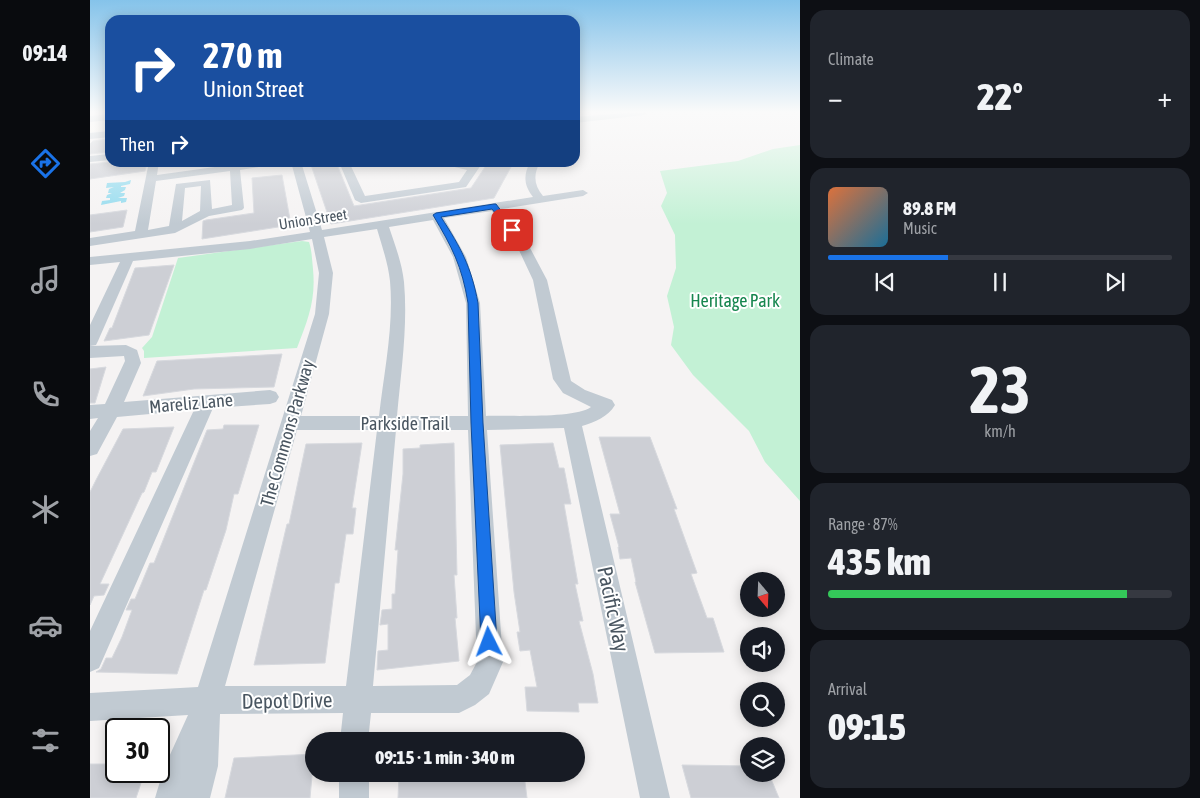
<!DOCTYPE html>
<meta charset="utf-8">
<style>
body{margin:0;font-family:"Asap Condensed",sans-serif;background:#20242c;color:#f1f3f6;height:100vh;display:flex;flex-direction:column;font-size:19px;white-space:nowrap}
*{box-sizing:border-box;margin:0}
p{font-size:16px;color:#9ea1a6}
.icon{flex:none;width:28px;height:28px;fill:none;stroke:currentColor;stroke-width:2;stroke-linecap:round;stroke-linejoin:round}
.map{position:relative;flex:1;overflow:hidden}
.drawer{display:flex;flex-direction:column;gap:10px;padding:10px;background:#0d0f14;width:400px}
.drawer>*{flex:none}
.hud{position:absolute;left:15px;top:15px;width:475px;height:152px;border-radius:15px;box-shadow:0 2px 12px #0003;background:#1a4fa0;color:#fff;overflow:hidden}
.needle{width:32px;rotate:161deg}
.tools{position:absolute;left:650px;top:572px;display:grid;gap:10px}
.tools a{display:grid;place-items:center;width:45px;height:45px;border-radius:50%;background:#171b24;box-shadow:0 2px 12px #0003;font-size:25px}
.speed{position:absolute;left:15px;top:718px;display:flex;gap:10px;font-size:25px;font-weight:700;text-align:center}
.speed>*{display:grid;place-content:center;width:65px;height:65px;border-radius:50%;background:#171b24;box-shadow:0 2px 12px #0003;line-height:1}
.speed .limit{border:2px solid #111;border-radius:8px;background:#fff;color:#111}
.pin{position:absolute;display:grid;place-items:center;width:42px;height:42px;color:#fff;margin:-21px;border-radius:10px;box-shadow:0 2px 8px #0006}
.me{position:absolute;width:55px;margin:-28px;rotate:357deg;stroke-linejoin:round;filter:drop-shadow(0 0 4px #0008)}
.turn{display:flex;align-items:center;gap:18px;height:105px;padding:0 15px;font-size:22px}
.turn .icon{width:65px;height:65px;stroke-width:2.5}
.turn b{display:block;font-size:35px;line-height:42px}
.then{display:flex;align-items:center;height:48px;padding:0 15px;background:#0003;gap:10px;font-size:19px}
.big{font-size:38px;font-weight:800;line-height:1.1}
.drawer .card{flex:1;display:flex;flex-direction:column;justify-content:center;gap:8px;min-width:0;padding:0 18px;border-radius:15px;background:#20242c}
.drawer .dial{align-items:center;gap:0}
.dial b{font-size:65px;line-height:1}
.song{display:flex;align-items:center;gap:15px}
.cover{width:60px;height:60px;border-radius:8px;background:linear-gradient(135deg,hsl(20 70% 55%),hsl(200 70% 35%))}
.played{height:5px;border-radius:2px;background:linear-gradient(90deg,#1a73e8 35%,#363941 35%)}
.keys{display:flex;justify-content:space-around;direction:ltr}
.heat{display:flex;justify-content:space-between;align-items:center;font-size:28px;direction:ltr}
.charge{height:8px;border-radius:4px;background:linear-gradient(90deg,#34c759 87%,#363941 0)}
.trip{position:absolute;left:215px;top:732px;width:280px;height:50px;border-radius:25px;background:#171b24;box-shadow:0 2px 12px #0003;font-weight:800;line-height:50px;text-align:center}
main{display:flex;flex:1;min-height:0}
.tabs{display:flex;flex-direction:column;width:90px;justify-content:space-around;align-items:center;background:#090b0e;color:#9ea1a6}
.tabs .icon{width:35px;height:35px}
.tabs .selected{color:#1a73e8}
.tabs b{font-size:22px;color:#f1f3f6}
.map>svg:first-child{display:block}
.commercial{fill:#fdf9ef}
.green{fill:#c3f1d5}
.water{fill:#90daee}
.building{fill:#cdcfd5;stroke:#d7d9de}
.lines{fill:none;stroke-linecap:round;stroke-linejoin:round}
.minor{fill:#c1cad2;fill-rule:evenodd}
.route{fill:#1a73e8;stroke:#114b97}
.labels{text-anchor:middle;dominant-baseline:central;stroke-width:4;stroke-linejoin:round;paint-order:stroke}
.far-street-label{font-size:15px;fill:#4a5661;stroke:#fff}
.park-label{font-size:18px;fill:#17864f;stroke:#fff}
.street-label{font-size:18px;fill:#4a5661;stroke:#fff}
.near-street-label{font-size:21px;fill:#4a5661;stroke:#fff}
</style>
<main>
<nav class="tabs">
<b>09:14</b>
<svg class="icon selected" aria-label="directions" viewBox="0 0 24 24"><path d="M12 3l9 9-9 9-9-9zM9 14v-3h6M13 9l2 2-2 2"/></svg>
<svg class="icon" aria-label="music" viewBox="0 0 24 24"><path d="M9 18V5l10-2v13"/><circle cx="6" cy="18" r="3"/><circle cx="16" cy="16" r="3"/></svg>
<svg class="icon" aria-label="phone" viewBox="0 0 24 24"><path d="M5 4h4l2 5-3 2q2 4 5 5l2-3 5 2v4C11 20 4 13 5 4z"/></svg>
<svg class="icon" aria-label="climate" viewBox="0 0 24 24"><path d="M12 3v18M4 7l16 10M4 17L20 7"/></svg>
<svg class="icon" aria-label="car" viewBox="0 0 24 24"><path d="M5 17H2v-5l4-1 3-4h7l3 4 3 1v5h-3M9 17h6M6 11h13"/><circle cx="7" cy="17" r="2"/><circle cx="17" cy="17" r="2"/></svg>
<svg class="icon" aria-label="filters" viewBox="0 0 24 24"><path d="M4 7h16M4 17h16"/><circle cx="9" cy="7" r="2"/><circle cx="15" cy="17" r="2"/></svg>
</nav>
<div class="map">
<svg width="710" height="798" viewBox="0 0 710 798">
<rect width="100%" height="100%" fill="#f5f3f3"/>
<!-- commercial -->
<path class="commercial" d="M 0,113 L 20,113 L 20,130 L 0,132 Z"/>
<!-- green -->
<g class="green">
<path d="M 710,145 L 710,501 L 675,462 L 659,431 L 603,375 L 581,345 L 584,327 L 577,296 L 586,268 L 585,235 L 571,206 L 577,193 L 570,171 L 648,161 L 683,149 Z"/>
<path d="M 212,241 L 219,242 C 222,251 222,260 223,269 C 226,301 218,319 207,348 L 54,358 L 54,351 L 52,348 L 62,337 L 88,258 Z"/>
</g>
<!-- water -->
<path class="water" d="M 41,180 L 40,184 L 31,186 L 31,187 L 36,187 L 35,190 L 30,193 L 35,193 L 34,196 L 28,198 L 37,198 L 36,202 L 31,203 L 31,201 L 11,205 L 12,201 L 20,200 L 20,198 L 16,198 L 17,195 L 22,193 L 18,193 L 19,189 L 24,187 L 16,188 L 17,183 L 35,182 Z"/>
<!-- building -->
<g class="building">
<path d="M 20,139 L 20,152 L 0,154 L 0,144 L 3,141 Z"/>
<path d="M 20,162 L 57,162 L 55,171 L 0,179 L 0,164 Z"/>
<path d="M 220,162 L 246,162 L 264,206 L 381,188 L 397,164 L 421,167 L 404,198 L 241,224 Z"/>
<path d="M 192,175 L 201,225 L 112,239 L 113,221 L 116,220 L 164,213 L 162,178 Z"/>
<path d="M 37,210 L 33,227 L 0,232 L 0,215 Z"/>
<path d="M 84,265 L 59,335 L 14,341 L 20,328 L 22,328 L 45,268 Z"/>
<path d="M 192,354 L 184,387 L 104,389 L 53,396 L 67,361 Z"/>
<path d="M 16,367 L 5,403 L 0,403 L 0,369 Z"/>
<path d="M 134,425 L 169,425 L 148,494 L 144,494 L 136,530 L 116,590 L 114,590 L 87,674 L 6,672 L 11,669 L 16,658 L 22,658 L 32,637 L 42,610 L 36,610 L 41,599 L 45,599 L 60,563 L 64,563 L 117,430 L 133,429 Z"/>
<path d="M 84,427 L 66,472 L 62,472 L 54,492 L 52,493 L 10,584 L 19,584 L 14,595 L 4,596 L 0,605 L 0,492 L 6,480 L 33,429 Z"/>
<path d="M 509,437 L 560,437 L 587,509 L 584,509 L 607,573 L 601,574 L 617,618 L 623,618 L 634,652 L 565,653 L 545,582 L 546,582 L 541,558 L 530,559 L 528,547 L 529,547 L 520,514 L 530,514 Z"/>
<path d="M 272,443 L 262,508 L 266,508 L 263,534 L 256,534 L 249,583 L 245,583 L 235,663 L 164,665 L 197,524 L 199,524 L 216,444 Z"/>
<path d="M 364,443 L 367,575 L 364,575 L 367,618 L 365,618 L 369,661 L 287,670 L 288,651 L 298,650 L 298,624 L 290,625 L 292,610 L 302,609 L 302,594 L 305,594 L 308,550 L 305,550 L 313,474 L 313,449 L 330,448 L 330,445 Z"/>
<path d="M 463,443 L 469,468 L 474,468 L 481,504 L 474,504 L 488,584 L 485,584 L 493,621 L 489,621 L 503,674 L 508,703 L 488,703 L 489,712 L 437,711 L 435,687 L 447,687 L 440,650 L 430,651 L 427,632 L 430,632 L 424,592 L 410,445 Z"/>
<path d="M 224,754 L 220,798 L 135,798 L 144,758 Z"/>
<path d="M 0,764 L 26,764 L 26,771 L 55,771 L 46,798 L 0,798 Z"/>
<path d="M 592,765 L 659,766 L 659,774 L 679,774 L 689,798 L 601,798 Z"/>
<path d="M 309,774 L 434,774 L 437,798 L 308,798 Z"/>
</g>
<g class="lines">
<!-- minor -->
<g class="minor">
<path d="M 534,113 L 558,113 L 554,115 L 485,123 L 485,117 Z"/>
<path d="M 20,114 L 20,120 L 0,122 L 0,116 Z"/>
<path d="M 20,131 L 20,137 L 0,139 L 0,133 Z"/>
<path d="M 20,154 L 20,160 L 0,162 L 0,156 Z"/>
<path d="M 59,162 L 69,162 L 67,175 L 139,165 L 139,162 L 187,162 L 182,165 L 150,170 L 154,208 L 152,210 L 119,216 L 85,233 L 0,246 L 0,238 L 45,231 ZM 140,171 L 142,205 L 122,209 L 120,180 L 86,184 L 79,226 L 58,230 L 66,181 ZM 111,186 L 110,211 L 92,221 L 95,188 Z"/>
<path d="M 201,162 L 211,162 L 232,230 L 443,197 C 434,185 433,176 440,162 L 450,162 C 443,175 444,185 453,196 L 493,190 L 498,193 L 493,196 L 412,209 L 439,246 L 457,280 L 481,381 L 495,390 L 522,400 L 525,405 C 518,417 505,422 492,426 L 580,798 L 550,798 L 474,428 L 397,430 L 413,662 L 399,694 L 385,705 L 369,713 L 281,713 L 278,741 L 250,741 L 253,713 L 130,714 L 128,766 L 120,798 L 65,798 L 74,768 L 98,715 L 0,721 L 0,693 L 108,687 L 225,314 L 229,273 L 222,239 L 160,249 L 43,261 L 8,341 L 6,345 L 0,346 L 0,325 L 30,262 L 0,265 L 0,257 L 160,241 L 220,232 ZM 402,211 L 427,246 L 443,280 L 463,379 L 473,393 L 501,407 C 485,419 419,415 396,416 L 390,303 L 376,257 L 354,218 ZM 343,220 L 363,257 L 376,303 L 378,416 L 307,416 C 311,372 318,326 314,282 C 312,263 305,245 299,227 ZM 287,229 C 292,246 298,263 300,281 C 304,326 294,372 289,416 L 211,416 L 239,314 L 243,273 L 234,237 ZM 207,430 L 287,430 L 256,686 L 135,686 ZM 306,430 L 378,430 L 387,662 L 380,675 L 367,685 L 283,686 Z"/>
<path d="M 249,162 L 259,162 L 275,196 L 369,182 L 377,170 L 344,162 L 381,165 L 383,162 L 393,162 L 376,187 L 271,203 L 265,200 Z"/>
<path d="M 36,345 L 47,350 L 51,363 L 34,402 L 180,390 L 186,392 L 189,397 L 186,402 L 180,404 L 123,408 L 9,668 L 0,672 L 0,631 L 104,410 L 27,417 L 7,454 L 0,456 L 0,431 L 8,418 L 0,419 L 0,405 L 15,404 L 35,361 L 34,356 L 0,358 L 0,346 Z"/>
<rect x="249" y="774" width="30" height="24"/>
</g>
</g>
<!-- sky -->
<linearGradient id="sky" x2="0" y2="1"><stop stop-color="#85c3ea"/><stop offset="0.5" stop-color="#fafafa"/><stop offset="1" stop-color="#fafafa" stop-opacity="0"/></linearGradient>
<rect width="710" height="224" fill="url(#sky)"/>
<!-- route -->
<path class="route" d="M 404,204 L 406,204 L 425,229 L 425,232 L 420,232 L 402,209 L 351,217 C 371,248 381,266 388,303 L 393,423 L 407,642 L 405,648 L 399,650 L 393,648 L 391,642 L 381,423 L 378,303 C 372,266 362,247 343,215 L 346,213 Z"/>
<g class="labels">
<!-- far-street labels -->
<g class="far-street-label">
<text transform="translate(223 219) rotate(-9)">Union Street</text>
</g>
<!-- park labels -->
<g class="park-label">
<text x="645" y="300">Heritage Park</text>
</g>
<!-- street labels -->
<g class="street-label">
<text transform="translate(101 403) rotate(-5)">Mareliz Lane</text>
<text x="315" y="423">Parkside Trail</text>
<text transform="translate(197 433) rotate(-74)">The Commons Parkway</text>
</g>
<!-- near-street labels -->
<g class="near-street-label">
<text transform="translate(524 609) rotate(78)">Pacific Way</text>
<text transform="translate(197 700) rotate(-1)">Depot Drive</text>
</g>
</g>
</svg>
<div class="tools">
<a><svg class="needle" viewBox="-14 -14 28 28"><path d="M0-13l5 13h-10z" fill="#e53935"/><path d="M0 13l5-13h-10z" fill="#9ea1a6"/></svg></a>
<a><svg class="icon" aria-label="sound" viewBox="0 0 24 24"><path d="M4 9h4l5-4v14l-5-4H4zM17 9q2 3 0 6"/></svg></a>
<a><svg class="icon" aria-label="search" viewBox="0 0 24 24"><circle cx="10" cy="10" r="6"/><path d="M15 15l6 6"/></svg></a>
<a><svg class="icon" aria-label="layers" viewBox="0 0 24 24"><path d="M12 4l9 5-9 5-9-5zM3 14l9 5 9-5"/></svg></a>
</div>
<div class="speed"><div class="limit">30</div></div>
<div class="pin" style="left:422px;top:230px;background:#d93025"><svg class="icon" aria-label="arrive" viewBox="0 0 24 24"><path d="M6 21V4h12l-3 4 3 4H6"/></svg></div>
<svg class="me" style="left:399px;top:642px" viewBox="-20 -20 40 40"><path d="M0-17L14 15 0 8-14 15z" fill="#1a73e8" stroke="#fff" stroke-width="4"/></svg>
<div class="trip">09:15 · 1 min · 340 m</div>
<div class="hud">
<div class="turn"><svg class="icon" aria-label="right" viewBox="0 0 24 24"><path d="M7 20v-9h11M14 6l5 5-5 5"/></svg><div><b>270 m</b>Union Street</div></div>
<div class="then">Then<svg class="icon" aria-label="right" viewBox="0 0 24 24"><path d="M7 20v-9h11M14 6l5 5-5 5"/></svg></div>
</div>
</div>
<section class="drawer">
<div class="card"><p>Climate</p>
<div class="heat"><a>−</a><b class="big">22°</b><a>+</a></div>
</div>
<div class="card">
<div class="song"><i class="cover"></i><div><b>89.8 FM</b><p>Music</p></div></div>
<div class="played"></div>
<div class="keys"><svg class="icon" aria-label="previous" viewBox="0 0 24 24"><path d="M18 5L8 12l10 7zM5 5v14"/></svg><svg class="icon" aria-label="pause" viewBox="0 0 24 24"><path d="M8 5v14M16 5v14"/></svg><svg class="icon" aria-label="next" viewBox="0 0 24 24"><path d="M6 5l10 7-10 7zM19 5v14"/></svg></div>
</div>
<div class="card dial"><b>23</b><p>km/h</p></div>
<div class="card"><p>Range · 87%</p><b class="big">435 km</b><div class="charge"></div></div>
<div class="card"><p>Arrival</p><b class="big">09:15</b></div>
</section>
</main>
